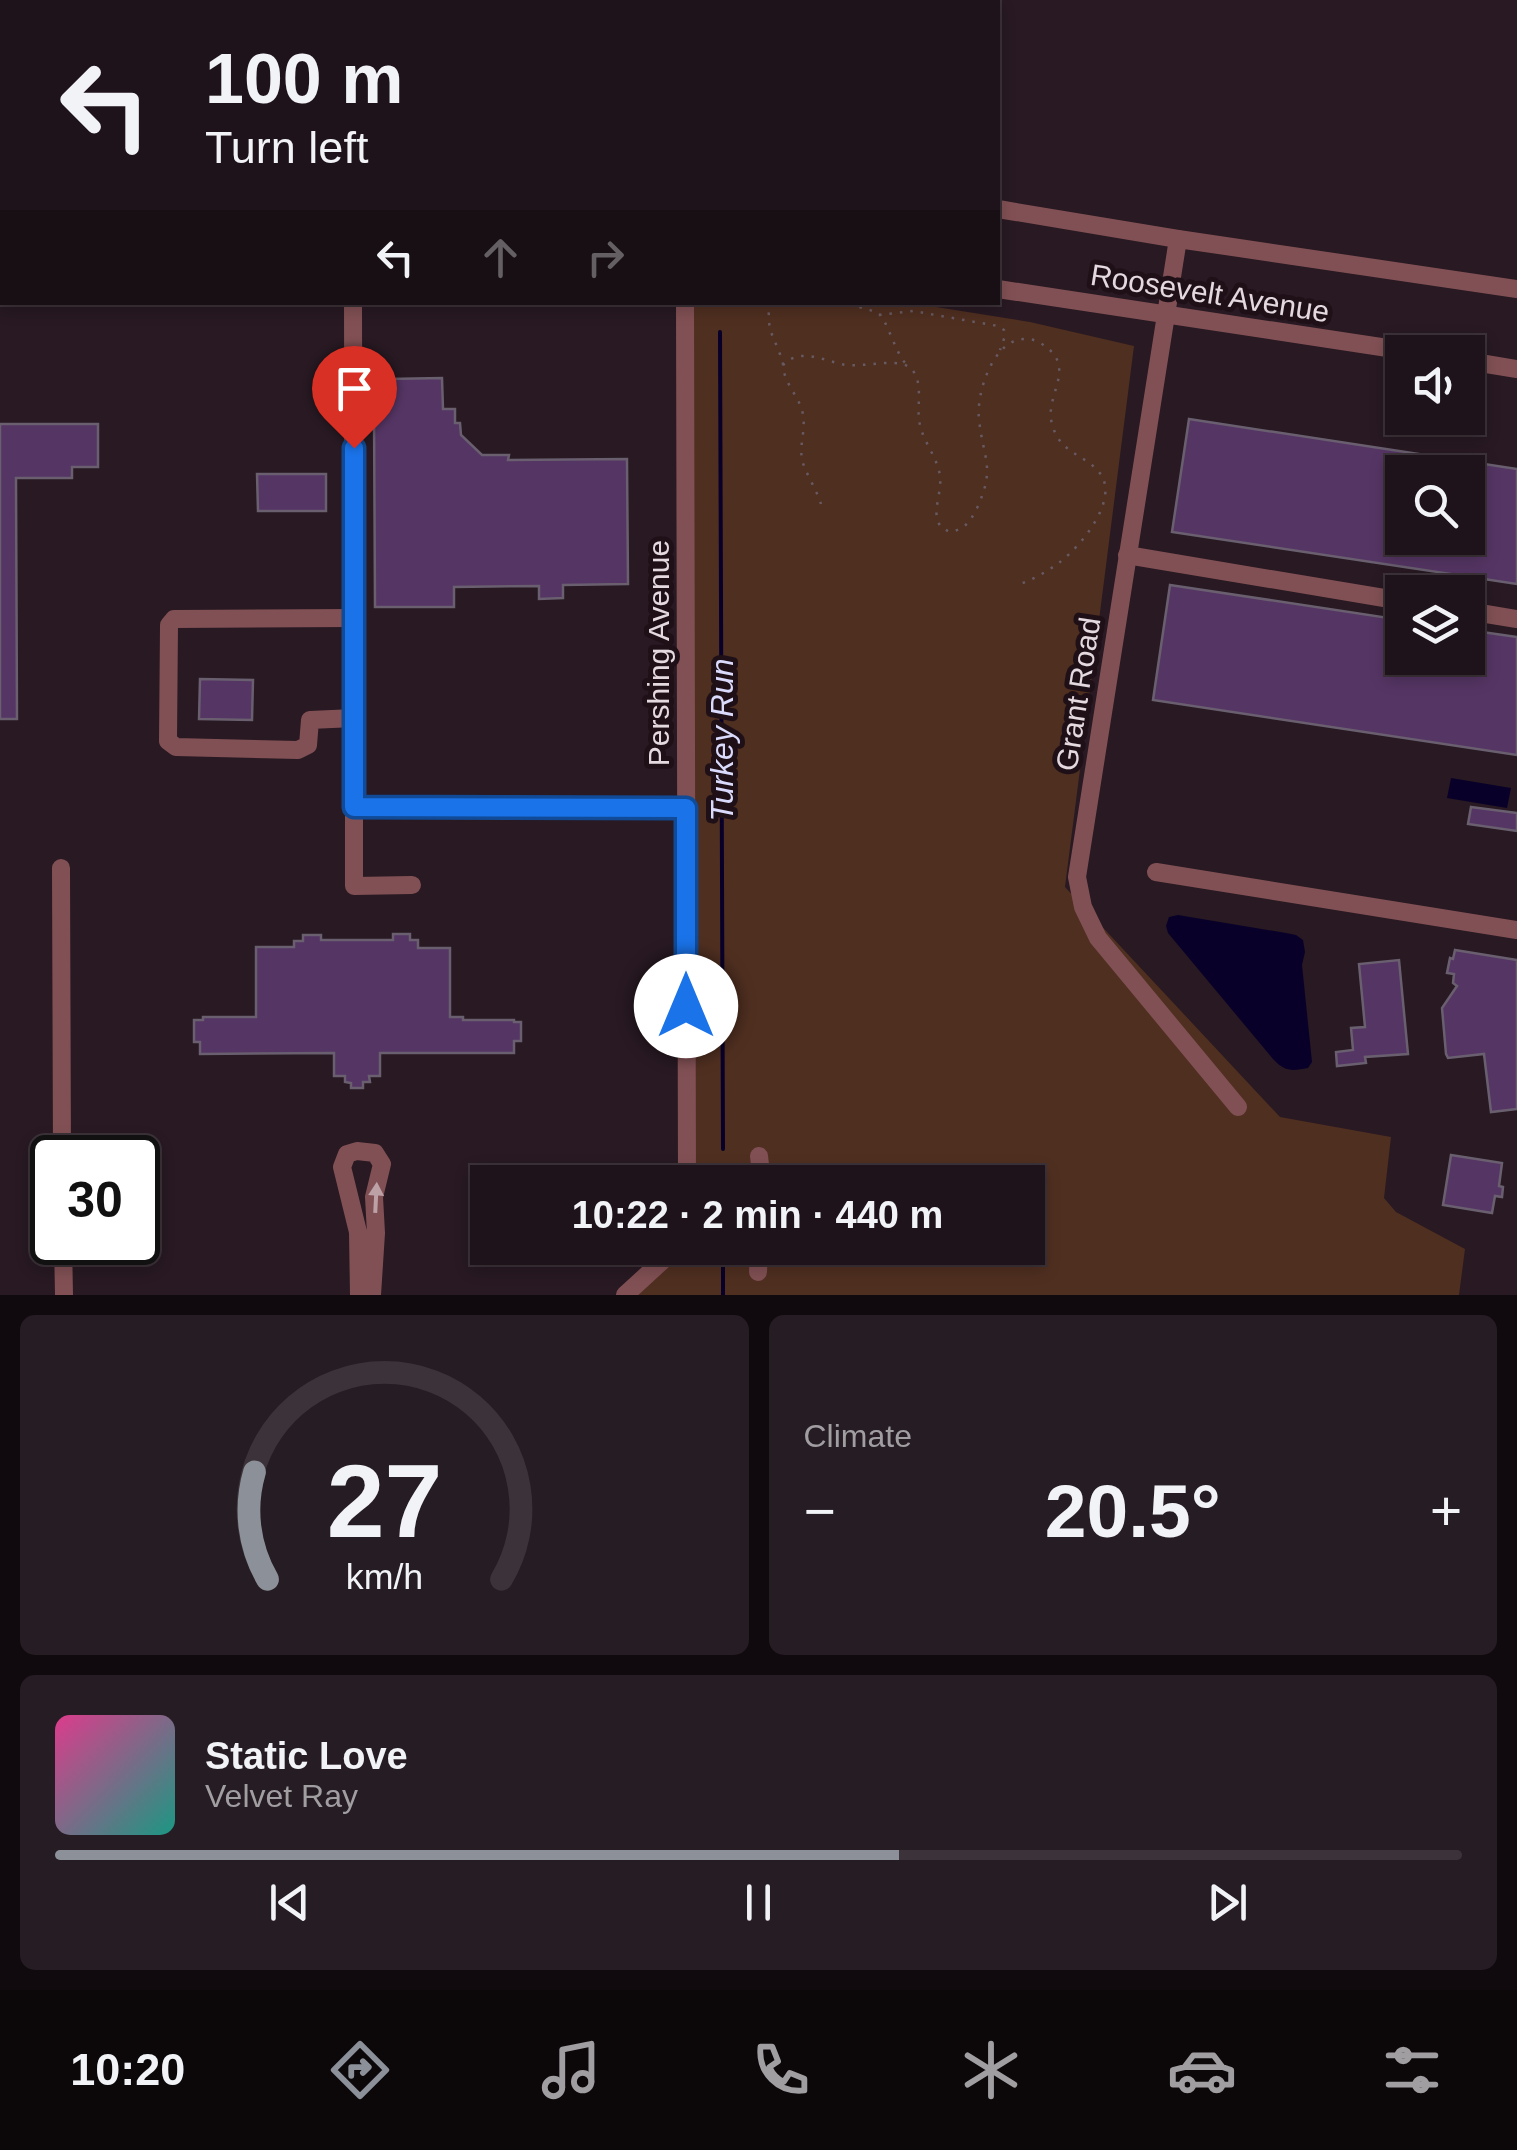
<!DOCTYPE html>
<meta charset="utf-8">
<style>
body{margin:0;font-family:Helvetica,sans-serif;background:#261c23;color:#f1f3f6;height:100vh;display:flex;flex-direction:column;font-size:38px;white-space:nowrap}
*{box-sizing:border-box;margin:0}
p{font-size:32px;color:#a19ea2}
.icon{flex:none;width:55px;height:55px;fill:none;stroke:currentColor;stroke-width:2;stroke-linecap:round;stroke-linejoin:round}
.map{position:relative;height:1295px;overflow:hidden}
.sheet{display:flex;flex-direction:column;gap:20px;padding:20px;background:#100a0e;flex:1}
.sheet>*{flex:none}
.top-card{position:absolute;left:0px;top:0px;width:1000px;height:305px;box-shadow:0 5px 15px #0003,0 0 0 2px #3c3239;background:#1e131a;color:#f1f3f6;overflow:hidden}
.buttons{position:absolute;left:1385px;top:335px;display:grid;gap:20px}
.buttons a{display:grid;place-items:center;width:100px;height:100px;border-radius:0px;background:#1e131a;box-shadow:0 5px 15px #0003,0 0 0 2px #3c3239;font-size:50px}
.speed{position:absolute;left:30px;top:1135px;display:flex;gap:20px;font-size:50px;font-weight:700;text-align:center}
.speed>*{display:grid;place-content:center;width:130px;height:130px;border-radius:50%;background:#1e131a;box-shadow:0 5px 15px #0003,0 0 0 2px #3c3239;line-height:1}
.speed .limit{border:5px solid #111;border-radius:15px;background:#fff;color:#111}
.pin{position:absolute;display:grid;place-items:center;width:85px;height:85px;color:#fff;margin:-102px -42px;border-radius:50% 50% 50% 0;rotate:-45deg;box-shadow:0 0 10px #0007}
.pin .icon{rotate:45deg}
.me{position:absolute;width:110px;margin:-55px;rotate:0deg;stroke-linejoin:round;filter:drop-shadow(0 0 8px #0008)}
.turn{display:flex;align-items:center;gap:35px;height:210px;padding:0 40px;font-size:45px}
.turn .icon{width:130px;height:130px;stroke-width:2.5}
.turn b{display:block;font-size:70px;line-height:85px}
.lanes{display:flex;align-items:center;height:95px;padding:0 40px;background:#0003;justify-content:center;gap:50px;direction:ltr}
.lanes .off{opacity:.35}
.big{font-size:75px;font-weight:700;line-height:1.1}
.sheet .card{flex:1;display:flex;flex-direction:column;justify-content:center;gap:15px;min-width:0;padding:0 35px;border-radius:15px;background:#261c23}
.sheet .dial{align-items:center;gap:0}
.dial svg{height:260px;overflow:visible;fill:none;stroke:#3c3239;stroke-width:7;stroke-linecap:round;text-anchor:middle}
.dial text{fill:#f1f3f6;stroke:none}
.song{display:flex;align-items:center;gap:30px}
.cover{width:120px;height:120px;border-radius:15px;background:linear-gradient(135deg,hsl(330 70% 55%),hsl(170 70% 35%))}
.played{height:10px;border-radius:5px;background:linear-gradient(90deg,#8c9099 60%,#3c3239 60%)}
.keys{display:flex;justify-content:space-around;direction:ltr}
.heat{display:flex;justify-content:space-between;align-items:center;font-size:55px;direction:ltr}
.sheet .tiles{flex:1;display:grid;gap:20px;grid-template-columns:1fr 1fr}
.card:last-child{grid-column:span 2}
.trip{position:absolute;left:470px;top:1165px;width:575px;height:100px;border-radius:0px;background:#1e131a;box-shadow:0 5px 15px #0003,0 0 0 2px #3c3239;font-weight:700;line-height:100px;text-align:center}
.tab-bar{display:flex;height:160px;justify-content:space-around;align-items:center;background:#0c080a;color:#a19ea2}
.tab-bar .icon{width:70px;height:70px}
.tab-bar .active{color:#8c9099}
.tab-bar b{font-size:45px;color:#f1f3f6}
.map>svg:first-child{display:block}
.green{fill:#4f2f20}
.water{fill:#090029}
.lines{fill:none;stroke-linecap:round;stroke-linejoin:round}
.stream{stroke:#090029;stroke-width:4}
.building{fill:#553564;stroke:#695f6f;stroke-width:2.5;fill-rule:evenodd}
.path{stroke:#685a62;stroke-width:2.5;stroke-dasharray:2.5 8;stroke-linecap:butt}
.minor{stroke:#815054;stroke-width:18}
.oneway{fill:#bca2a7}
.route-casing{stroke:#114b97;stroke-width:25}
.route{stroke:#1a73e8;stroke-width:18}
.labels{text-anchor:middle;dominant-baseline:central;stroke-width:10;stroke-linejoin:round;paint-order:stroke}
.street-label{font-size:30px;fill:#e4d9de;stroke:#1f1018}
.water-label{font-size:32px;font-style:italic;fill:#dadbfc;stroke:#1f1018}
</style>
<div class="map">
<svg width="1517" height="1295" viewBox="0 0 1517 1295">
<rect width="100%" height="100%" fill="#281922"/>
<!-- green -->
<path class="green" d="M 685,303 L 911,303 L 1030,322 L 1134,346 L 1065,887 L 1280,1117 L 1391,1137 L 1384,1198 L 1396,1212 L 1465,1249 L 1459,1295 L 625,1295 L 672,1248 L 1028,1248 L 1028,1182 L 687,1182 Z"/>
<!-- water -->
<g class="water">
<path d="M 1451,778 L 1511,788 L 1507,808 L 1447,798 Z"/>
<path d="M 1178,915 L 1286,933 L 1296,935 L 1303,940 L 1305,952 L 1302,965 L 1312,1062 L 1308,1068 C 1292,1071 1285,1072 1273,1059 L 1168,933 L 1166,926 L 1169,917 Z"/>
</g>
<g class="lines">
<!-- stream -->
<g class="stream">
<path d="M 720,332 L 723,1149"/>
<path d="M 723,1170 L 723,1182"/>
<path d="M 723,1248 L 723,1295"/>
</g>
</g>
<!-- building -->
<g class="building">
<path d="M 442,378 L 443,409 L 455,409 L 455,423 L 460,423 L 461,435 L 482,455 L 509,455 L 508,460 L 627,459 L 628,584 L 563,585 L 563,598 L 539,599 L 539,586 L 454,587 L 454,607 L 375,607 L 374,410 L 388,410 L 388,379 Z"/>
<path d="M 1189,419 L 1517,469 L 1517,584 L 1172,532 ZM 1402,472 L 1468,472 L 1468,538 L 1402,538 Z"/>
<path d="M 0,424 L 98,424 L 98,467 L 72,467 L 72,478 L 16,478 L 17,719 L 0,719 Z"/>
<path d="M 257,474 L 326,474 L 326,511 L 258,511 Z"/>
<path d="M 1170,585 L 1402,620 L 1402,658 L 1468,658 L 1468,630 L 1517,637 L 1517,755 L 1153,700 Z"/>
<path d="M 200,679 L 253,680 L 252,720 L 199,719 Z"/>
<path d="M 1471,807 L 1517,813 L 1517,831 L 1468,824 Z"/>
<path d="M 393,934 L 410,934 L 410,940 L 418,940 L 418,948 L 450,948 L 450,1017 L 463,1017 L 463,1020 L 514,1020 L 514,1022 L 521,1022 L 521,1041 L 514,1041 L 514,1053 L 380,1053 L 380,1076 L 369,1076 L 370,1082 L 363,1082 L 363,1088 L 351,1088 L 351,1083 L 345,1082 L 345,1076 L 334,1076 L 334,1053 L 200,1054 L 200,1042 L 194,1042 L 194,1020 L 203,1020 L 203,1017 L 256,1017 L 256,947 L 294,947 L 294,941 L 303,941 L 303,935 L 321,935 L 321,940 L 393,940 Z"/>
<path d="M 1455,950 L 1517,960 L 1517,1109 L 1491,1112 L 1484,1054 L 1448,1058 L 1446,1054 L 1442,1008 L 1457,986 L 1453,983 L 1454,974 L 1447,973 L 1450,958 L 1453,959 Z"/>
<path d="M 1399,960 L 1408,1054 L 1365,1057 L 1366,1063 L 1337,1066 L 1336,1052 L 1353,1050 L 1351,1028 L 1365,1027 L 1359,964 Z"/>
<path d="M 1451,1155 L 1502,1163 L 1499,1186 L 1503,1187 L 1502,1197 L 1495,1196 L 1492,1213 L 1443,1205 Z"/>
</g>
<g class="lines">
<!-- path -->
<g class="path">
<path d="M 770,302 C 765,333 776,337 783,364"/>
<path d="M 839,302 C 851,306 869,308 879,314 C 887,320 895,352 906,364"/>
<path d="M 879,315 L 913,311 L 998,326 L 1004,330 L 1005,336 L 1000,350"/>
<path d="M 821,504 C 817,490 804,471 802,459 C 799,443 807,429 802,410 C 797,394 784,383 783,365 C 800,348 820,359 841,364 C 860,369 895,357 909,367 C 924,378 917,403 919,419 C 921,440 937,455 940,476 C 942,491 933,510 938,522 C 941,528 944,529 950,532 C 965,529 970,522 977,508 C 996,467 983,459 979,419 C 976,393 993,340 1024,339 C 1032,338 1039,342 1045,346 C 1077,369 1044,395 1052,424 C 1060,454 1083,453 1099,472 C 1121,498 1081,546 1060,562 C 1048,571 1034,579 1020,584"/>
</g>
<!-- minor -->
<g class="minor">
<path d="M 478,0 L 494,2"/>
<path d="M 689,0 L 689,2"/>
<path d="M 833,2 L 834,0"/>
<path d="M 998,209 L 1178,239 L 1517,289"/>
<path d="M 0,236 L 2,236"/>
<path d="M 1178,239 L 1077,877 L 1083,907 L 1098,938 L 1238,1107"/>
<path d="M 998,289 L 1414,352"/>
<path d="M 353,302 L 354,807 L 686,808"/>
<path d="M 685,302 L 687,1182"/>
<path d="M 1468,361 L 1517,369"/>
<path d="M 1127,555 L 1402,601"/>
<path d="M 1468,611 L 1517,619"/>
<path d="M 354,618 L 174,619 L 169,625 L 168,741 L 176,747 L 298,750 L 308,745 L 310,720 L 354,718"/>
<path d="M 354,807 L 354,886 L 412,885"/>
<path d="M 61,868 L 62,1158"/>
<path d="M 1156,872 L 1517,930"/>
<path d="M 759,1156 L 762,1182"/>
<path d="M 63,1242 L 64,1295"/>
<path d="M 758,1272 L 759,1248"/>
<path d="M 359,1295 L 358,1232 L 342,1167 L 347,1154 L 357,1151 L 375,1153 L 382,1164 L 374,1197 L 376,1233 L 372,1295"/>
<path d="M 625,1295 L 662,1261 L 672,1248"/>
</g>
</g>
<!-- one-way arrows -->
<defs><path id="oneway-solid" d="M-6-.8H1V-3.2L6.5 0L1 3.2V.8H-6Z" transform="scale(2.5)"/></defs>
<use class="oneway" href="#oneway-solid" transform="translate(376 1198) rotate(-87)"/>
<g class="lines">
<!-- route casing -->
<g class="route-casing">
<path id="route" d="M 354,448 L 354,807 L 686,808 L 686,1006"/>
</g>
<!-- route -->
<use href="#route" class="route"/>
</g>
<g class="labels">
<!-- street labels -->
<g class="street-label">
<text transform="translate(1210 293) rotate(9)">Roosevelt Avenue</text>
<text transform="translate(658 653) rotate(-90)">Pershing Avenue</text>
<text transform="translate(1078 694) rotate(-81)">Grant Road</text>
</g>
<!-- water labels -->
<g class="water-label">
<text transform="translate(722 740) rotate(-90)">Turkey Run</text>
</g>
</g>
</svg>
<div class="buttons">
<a><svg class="icon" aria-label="sound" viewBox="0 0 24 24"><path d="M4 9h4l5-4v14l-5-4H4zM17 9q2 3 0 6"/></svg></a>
<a><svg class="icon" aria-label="search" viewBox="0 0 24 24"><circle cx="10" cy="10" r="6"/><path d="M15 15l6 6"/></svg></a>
<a><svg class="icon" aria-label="layers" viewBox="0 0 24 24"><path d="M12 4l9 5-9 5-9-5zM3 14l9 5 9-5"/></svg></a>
</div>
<div class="speed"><div class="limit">30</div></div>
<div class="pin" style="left:354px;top:448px;background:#d93025"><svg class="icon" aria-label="arrive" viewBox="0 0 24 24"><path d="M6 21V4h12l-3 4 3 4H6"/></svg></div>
<svg class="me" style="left:686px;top:1006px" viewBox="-20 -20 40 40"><circle r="19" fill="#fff"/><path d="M0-13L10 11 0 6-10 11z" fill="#1a73e8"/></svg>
<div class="trip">10:22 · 2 min · 440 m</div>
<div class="top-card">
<div class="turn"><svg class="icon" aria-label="left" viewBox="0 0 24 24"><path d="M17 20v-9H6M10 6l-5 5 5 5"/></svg><div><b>100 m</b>Turn left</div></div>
<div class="lanes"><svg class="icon" aria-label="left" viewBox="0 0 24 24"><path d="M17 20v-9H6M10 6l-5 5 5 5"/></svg><svg class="icon off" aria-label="ahead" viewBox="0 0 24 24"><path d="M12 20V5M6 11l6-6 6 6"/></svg><svg class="icon off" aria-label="right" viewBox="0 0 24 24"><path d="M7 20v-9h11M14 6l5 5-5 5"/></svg></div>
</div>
</div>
<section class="sheet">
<div class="tiles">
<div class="card dial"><svg viewBox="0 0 100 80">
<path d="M14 69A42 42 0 1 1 86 69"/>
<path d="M14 69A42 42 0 0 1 10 36" stroke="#8c9099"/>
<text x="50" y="56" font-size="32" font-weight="700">27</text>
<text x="50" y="72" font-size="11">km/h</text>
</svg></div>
<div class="card"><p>Climate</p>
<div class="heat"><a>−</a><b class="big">20.5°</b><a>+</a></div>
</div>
<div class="card">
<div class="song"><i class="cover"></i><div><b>Static Love</b><p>Velvet Ray</p></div></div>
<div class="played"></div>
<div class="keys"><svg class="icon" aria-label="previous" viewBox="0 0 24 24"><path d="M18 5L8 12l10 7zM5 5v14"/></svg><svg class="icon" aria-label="pause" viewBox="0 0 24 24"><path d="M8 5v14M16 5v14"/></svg><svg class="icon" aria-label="next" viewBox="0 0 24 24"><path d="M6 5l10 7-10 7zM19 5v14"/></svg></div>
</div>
</div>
</section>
<nav class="tab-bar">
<b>10:20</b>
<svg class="icon active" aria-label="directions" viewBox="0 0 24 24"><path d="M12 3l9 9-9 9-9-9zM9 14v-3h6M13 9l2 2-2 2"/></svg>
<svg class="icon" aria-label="music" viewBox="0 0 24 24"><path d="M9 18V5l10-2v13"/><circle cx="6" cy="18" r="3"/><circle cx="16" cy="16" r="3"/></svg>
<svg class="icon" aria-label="phone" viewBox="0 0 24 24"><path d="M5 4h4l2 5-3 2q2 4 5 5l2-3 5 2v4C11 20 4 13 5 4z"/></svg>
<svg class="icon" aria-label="climate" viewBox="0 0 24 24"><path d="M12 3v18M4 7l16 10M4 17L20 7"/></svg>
<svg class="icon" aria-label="car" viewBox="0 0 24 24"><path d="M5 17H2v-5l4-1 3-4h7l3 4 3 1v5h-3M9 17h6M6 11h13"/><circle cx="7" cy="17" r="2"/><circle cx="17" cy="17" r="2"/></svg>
<svg class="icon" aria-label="filters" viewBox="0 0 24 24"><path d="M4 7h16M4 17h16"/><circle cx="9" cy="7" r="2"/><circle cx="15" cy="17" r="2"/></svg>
</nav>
